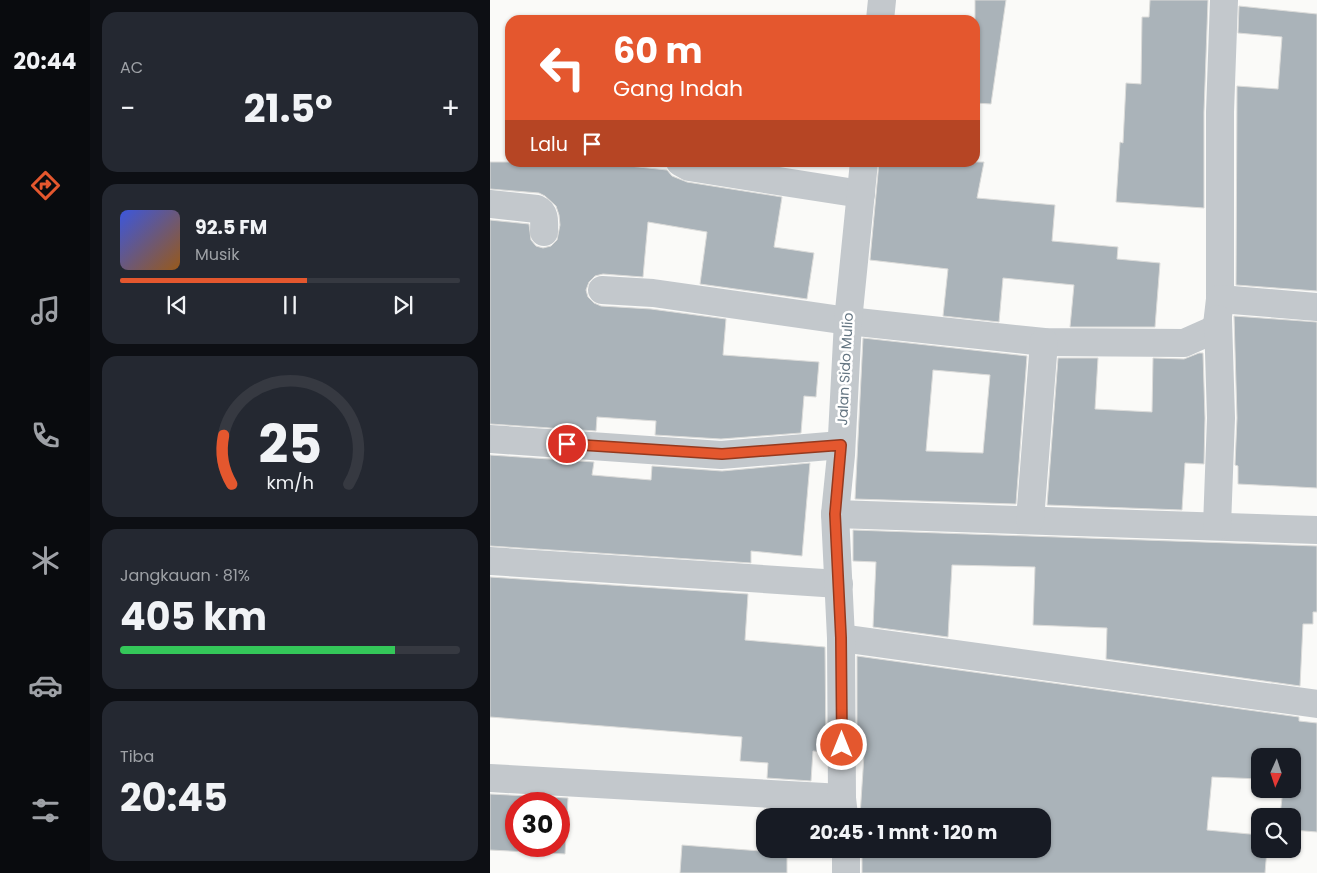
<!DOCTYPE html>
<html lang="id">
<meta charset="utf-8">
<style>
body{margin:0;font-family:Poppins,sans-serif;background:#242831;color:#f1f3f6;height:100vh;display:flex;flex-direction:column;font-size:19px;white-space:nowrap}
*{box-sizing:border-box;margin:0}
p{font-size:16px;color:#9ea1a6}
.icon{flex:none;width:28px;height:28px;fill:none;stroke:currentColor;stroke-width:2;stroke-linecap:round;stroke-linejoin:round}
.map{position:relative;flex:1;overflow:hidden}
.panel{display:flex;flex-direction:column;gap:12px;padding:12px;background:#0d0f14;width:400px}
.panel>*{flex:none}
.top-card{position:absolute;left:15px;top:15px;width:475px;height:152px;border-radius:15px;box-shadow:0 1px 4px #0004;background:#e4572e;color:#fff;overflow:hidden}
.needle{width:32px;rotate:183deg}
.tools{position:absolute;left:761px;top:748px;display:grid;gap:10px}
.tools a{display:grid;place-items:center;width:50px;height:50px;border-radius:10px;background:#171b24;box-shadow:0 1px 4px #0004;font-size:25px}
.speed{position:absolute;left:15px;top:792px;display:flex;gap:10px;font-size:25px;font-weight:700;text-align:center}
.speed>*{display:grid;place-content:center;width:65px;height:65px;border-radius:50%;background:#171b24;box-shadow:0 1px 4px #0004;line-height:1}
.speed .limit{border:8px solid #d22;background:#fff;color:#111}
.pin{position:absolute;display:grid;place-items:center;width:42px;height:42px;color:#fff;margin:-21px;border:2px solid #fff;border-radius:50%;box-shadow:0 1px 5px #0007}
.me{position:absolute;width:55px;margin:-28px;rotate:0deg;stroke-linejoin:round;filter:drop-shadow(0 0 4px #0008)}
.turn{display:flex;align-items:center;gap:18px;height:105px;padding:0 25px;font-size:22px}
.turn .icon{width:65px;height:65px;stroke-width:2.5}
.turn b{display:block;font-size:35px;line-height:42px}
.then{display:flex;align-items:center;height:48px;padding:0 25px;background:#0003;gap:10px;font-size:19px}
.big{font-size:38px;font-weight:700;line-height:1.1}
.panel .widget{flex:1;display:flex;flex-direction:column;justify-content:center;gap:8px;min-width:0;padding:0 18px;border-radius:15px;background:#242831}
.panel .dial{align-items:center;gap:0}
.dial svg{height:130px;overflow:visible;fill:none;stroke:#363941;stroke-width:7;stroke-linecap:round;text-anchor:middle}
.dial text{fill:#f1f3f6;stroke:none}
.song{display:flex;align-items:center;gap:15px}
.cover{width:60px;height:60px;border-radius:8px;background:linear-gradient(135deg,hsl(230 70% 55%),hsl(30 70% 35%))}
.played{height:5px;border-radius:2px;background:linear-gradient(90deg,#e4572e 55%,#363941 55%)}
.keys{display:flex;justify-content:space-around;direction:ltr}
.heat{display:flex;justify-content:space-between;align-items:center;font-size:28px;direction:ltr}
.charge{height:8px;border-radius:4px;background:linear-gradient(90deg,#34c759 81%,#363941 0)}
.trip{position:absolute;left:266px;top:808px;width:295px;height:50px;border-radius:15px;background:#171b24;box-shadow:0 1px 4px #0004;font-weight:700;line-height:50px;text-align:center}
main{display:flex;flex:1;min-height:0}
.tabs{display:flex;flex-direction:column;width:90px;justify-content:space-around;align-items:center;background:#090b0e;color:#9ea1a6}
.tabs .icon{width:35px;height:35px}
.tabs .selected{color:#e4572e}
.tabs b{font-size:22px;color:#f1f3f6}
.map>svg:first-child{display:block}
.building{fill:#aab3b9;stroke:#dcdcda;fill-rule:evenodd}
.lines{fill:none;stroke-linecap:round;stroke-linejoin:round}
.street{stroke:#c3c8cc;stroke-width:28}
.route-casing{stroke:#94391e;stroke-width:12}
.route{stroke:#e4572e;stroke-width:9}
.labels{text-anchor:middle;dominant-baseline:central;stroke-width:5;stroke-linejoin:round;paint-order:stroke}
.street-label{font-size:14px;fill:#657683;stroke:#fff}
</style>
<main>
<nav class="tabs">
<b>20:44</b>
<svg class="icon selected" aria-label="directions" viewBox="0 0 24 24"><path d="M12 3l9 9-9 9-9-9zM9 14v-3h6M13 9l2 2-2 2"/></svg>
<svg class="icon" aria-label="music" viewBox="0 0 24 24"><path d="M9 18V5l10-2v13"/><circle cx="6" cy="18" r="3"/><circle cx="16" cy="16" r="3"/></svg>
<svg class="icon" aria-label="phone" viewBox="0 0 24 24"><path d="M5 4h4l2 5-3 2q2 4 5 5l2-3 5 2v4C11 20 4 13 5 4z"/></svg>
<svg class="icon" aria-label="climate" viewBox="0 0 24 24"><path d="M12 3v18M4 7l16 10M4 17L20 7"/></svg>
<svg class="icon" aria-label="car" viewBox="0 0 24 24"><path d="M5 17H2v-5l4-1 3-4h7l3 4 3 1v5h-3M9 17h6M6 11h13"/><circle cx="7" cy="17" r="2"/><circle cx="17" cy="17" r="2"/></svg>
<svg class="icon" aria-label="filters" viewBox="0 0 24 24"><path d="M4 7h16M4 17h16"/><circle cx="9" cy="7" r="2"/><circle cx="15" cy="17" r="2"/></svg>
</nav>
<section class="panel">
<div class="widget"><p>AC</p>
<div class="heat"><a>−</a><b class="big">21.5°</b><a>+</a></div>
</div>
<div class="widget">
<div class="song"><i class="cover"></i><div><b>92.5 FM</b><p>Musik</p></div></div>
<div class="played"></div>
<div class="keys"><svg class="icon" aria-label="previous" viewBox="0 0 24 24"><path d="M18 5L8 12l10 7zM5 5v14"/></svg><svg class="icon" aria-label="pause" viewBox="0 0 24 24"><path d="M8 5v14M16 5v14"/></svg><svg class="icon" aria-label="next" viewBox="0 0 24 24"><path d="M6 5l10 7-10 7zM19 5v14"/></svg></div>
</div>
<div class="widget dial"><svg viewBox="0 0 100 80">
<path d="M14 69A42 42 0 1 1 86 69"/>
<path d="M14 69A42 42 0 0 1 9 39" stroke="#e4572e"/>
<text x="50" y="56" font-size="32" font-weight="700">25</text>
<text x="50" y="72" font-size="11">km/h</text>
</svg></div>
<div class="widget"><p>Jangkauan · 81%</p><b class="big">405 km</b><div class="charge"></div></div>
<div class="widget"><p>Tiba</p><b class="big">20:45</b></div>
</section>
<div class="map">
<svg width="827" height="873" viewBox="0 0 827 873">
<rect width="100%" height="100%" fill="#fafaf8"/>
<!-- building -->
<g class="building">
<path d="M 485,0 L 516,0 L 501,104 L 485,103 Z"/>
<path d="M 660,0 L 718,0 L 714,112 L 714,208 L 626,202 L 630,142 L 633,143 L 636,83 L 651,84 L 652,17 L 659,17 Z"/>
<path d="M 749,6 L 827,14 L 827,291 L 746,285 L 747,86 L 788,89 L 792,37 L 748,33 Z"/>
<path d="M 0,162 L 101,162 L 177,170 L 182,176 L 197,182 L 292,197 L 284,247 L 324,253 L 317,299 L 210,284 L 217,232 L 158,222 L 153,277 L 113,274 L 105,276 L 99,282 L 96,290 L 98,297 L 104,303 L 111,306 L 161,309 L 236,319 L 233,355 L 329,362 L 326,397 L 314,396 L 311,433 L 231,439 L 165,435 L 166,421 L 107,417 L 106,431 L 0,424 L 0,220 L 39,224 L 41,240 L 46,246 L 53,248 L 61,246 L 67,240 L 70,225 L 69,215 L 66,206 L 55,196 L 49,193 L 0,189 Z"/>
<path d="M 389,162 L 494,162 L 487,198 L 565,205 L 562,241 L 628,247 L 627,259 L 670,263 L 665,327 L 580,327 L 584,285 L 513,278 L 509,322 L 453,316 L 458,269 L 380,260 Z"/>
<path d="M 744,316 L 827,322 L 827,488 L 748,484 L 748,466 L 745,465 L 747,418 Z"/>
<path d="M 373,338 L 537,356 L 526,504 L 365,499 ZM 443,370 L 500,375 L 493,453 L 436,451 Z"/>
<path d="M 709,353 L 713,353 L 715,418 L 714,464 L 695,463 L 692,510 L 557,505 L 568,358 L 608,358 L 605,409 L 662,412 L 663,358 L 694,359 Z"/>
<path d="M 0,455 L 104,462 L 102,475 L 161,480 L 162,466 L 232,471 L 320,463 L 312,556 L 261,551 L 261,563 L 0,546 Z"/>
<path d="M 363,530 L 827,546 L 827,612 L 823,612 L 823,624 L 813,624 L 810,686 L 616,659 L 617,628 L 543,625 L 545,567 L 462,565 L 458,637 L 383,627 L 386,562 L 363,561 Z"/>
<path d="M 0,577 L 258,594 L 255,640 L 335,647 L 336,752 L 323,751 L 321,781 L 277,778 L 278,763 L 250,761 L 252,737 L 0,717 Z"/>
<path d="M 367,656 L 809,717 L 809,721 L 827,723 L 827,832 L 802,830 L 802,816 L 790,816 L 793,789 L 802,789 L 802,756 L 770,756 L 770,779 L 722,777 L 717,830 L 770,835 L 770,849 L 777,849 L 775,873 L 372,873 L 372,849 L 552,849 L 552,816 L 370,816 L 374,755 L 367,754 Z"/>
<path d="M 0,794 L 78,798 L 75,854 L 0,850 ZM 26,804 L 69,804 L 69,846 L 26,846 Z"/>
<path d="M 274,809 L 319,812 L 318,816 L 274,816 Z"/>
<path d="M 192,845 L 297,853 L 297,873 L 190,873 Z"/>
</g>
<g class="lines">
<!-- street -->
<g class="street">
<path d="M 390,20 L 392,0"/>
<path d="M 190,162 L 199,167 L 371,194"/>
<path d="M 0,204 L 47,209 C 56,213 54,223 54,232"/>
<path d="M 112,290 L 163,293 L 358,321 L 554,342 L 694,343 L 721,331 L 727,325 L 730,299 L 730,112 L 734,0"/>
<path d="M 730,299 L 827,307"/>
<path d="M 0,439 L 231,455 L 351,445"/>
<path d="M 345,514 L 827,530"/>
<path d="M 540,520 L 554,342"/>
<path d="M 727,526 L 731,418 L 728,319"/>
<path d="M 0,561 L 349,584"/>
<path d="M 351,638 L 827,704"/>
<path d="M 0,778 L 352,798"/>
<path d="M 354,816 L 352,798 L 351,638 L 345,514 L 351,455 L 358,321 L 374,162"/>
<path d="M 356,849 L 356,873"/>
</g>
</g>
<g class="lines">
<!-- route casing -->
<g class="route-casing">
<path id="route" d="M 77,444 L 232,454 L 351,445 L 345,514 L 351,638 L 352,745"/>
</g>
<!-- route -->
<use href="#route" class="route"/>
</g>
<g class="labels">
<!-- street labels -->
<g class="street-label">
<text transform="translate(355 369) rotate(-87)">Jalan Sido Mulio</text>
</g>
</g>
</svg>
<div class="tools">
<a><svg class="needle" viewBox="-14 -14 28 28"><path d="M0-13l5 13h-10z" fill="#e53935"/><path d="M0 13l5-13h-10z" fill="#9ea1a6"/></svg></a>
<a><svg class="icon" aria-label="search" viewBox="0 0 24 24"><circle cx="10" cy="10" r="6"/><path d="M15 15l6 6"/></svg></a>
</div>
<div class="speed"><div class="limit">30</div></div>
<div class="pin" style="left:77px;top:444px;background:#d93025"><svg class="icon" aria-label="arrive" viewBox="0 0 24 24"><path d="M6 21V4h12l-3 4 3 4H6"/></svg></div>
<svg class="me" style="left:352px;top:745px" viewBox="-20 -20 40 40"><circle r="17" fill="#e4572e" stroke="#fff" stroke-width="3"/><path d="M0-11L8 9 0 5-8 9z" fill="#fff"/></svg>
<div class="trip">20:45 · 1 mnt · 120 m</div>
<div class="top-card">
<div class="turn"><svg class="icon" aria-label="left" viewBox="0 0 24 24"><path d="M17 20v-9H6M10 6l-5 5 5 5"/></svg><div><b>60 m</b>Gang Indah</div></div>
<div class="then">Lalu<svg class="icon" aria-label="arrive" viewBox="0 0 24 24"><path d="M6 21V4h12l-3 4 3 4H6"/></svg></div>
</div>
</div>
</main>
